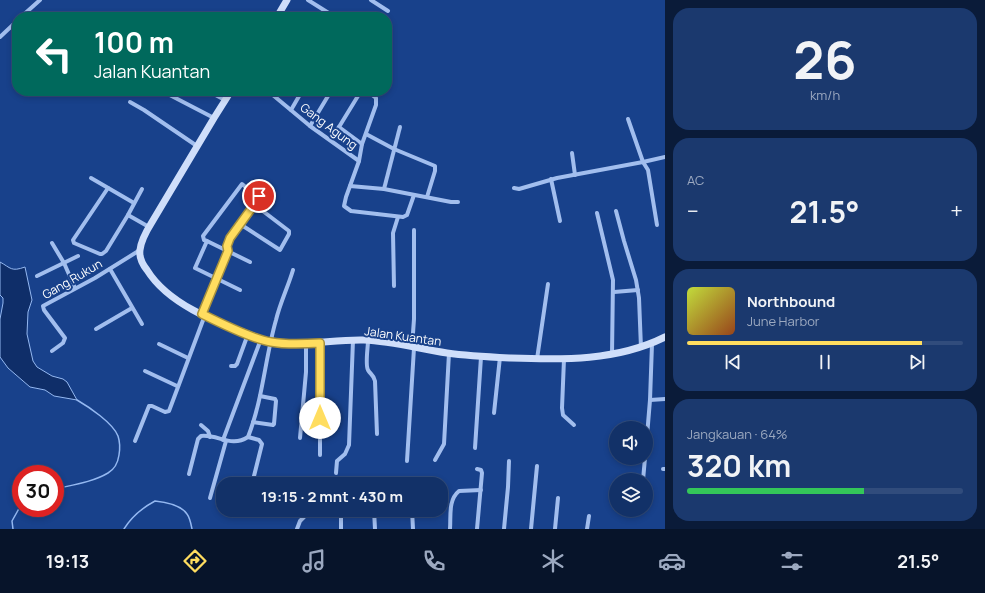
<!DOCTYPE html>
<html lang="id">
<meta charset="utf-8">
<style>
body{margin:0;font-family:Manrope,sans-serif;background:#1b396e;color:#f1f3f6;height:100vh;display:flex;flex-direction:column;font-size:15px;white-space:nowrap}
*{box-sizing:border-box;margin:0}
p{font-size:13px;color:#9ca9c0}
.icon{flex:none;width:22px;height:22px;fill:none;stroke:currentColor;stroke-width:2;stroke-linecap:round;stroke-linejoin:round}
.map{position:relative;flex:1;overflow:hidden}
.drawer{display:flex;flex-direction:column;gap:8px;padding:8px;background:#0a1b39;width:320px}
.drawer>*{flex:none}
.banner{position:absolute;left:12px;top:12px;width:380px;height:84px;border-radius:16px;box-shadow:0 2px 6px #0003,0 0 0 1px #314c7c;background:#00695c;color:#fff;overflow:hidden}
.fabs{position:absolute;left:609px;top:421px;display:grid;gap:8px}
.fabs a{display:grid;place-items:center;width:44px;height:44px;border-radius:50%;background:#123168;box-shadow:0 2px 6px #0003,0 0 0 1px #314c7c;font-size:20px}
.speed{position:absolute;left:12px;top:465px;display:flex;gap:8px;font-size:20px;font-weight:700;text-align:center}
.speed>*{display:grid;place-content:center;width:52px;height:52px;border-radius:50%;background:#123168;box-shadow:0 2px 6px #0003,0 0 0 1px #314c7c;line-height:1}
.speed .limit{border:6px solid #d22;background:#fff;color:#111}
.pin{position:absolute;display:grid;place-items:center;width:34px;height:34px;color:#fff;margin:-17px;border:2px solid #fff;border-radius:50%;box-shadow:0 1px 4px #0007}
.me{position:absolute;width:44px;margin:-22px;rotate:0deg;stroke-linejoin:round;filter:drop-shadow(0 0 3px #0008)}
.turn{display:flex;align-items:center;gap:14px;height:84px;padding:0 16px;font-size:18px}
.turn .icon{width:52px;height:52px;stroke-width:2.5}
.turn b{display:block;font-size:28px;line-height:34px}
.big{font-size:30px;font-weight:700;line-height:1.1}
.drawer .card{flex:1;display:flex;flex-direction:column;justify-content:center;gap:6px;min-width:0;padding:0 14px;border-radius:16px;background:#1b396e}
.drawer .dial{align-items:center;gap:0}
.dial b{font-size:52px;line-height:1}
.song{display:flex;align-items:center;gap:12px}
.cover{width:48px;height:48px;border-radius:6px;background:linear-gradient(135deg,hsl(70 70% 55%),hsl(20 70% 35%))}
.played{height:4px;border-radius:2px;background:linear-gradient(90deg,#ffdd5f 85%,#314c7c 85%)}
.keys{display:flex;justify-content:space-around;direction:ltr}
.heat{display:flex;justify-content:space-between;align-items:center;font-size:22px;direction:ltr}
.charge{height:6px;border-radius:3px;background:linear-gradient(90deg,#34c759 64%,#314c7c 0)}
.trip{position:absolute;left:216px;top:477px;width:232px;height:40px;border-radius:16px;background:#123168;box-shadow:0 2px 6px #0003,0 0 0 1px #314c7c;font-weight:700;line-height:40px;text-align:center}
.dock{display:flex;height:64px;justify-content:space-around;align-items:center;background:#07142a;color:#9ca9c0}
.dock .icon{width:28px;height:28px}
.dock .active{color:#ffdd5f}
.dock b{font-size:18px;color:#f1f3f6}
main{display:flex;flex:1;min-height:0}
.map>svg:first-child{display:block}
.water{fill:#0f2e69;stroke:#94b8f1}
.lines{fill:none;stroke-linecap:round;stroke-linejoin:round}
.stream{stroke:#94b8f1;stroke-width:1.5}
.street{stroke:#a2beee;stroke-width:4}
.secondary{stroke:#cfdefa;stroke-width:7}
.route-casing{stroke:#a6903e;stroke-width:10}
.route{stroke:#ffdd5f;stroke-width:7}
.labels{text-anchor:middle;dominant-baseline:central;stroke-width:4;stroke-linejoin:round;paint-order:stroke}
.street-label{font-size:12px;fill:#fff;stroke:#18418b}
</style>
<main>
<div class="map">
<svg width="665" height="529" viewBox="0 0 665 529">
<rect width="100%" height="100%" fill="#18418b"/>
<!-- water -->
<path class="water" d="M 0,262 C 11,268 11,272 25,267 L 32,300 L 28,312 L 27,334 L 33,361 L 37,367 L 52,376 L 63,379 L 67,382 L 77,400 L 54,396 L 45,390 L 30,387 L 8,368 L 0,357 L 0,319 L 3,303 L 3,298 L 0,295 Z"/>
<g class="lines">
<!-- stream -->
<g class="stream">
<path d="M 55,489 C 72,485 93,482 108,473 C 115,469 118,462 119,455 C 120,449 120,442 118,436 C 113,423 89,407 77,400"/>
<path d="M 13,529 L 12,521 L 21,505"/>
<path d="M 124,529 C 132,516 142,508 155,501 C 164,502 181,505 187,514 C 190,518 191,524 192,529"/>
</g>
<!-- street -->
<g class="street">
<path d="M 308,0 L 335,17"/>
<path d="M 371,0 L 388,11"/>
<path d="M 281,11 L 287,17"/>
<path d="M 201,16 L 203,17"/>
<path d="M 21,17 L 40,0"/>
<path d="M 0,37 L 17,21"/>
<path d="M 162,91 L 214,118"/>
<path d="M 208,91 L 225,100"/>
<path d="M 268,91 L 310,126 L 359,161"/>
<path d="M 367,91 L 376,98 L 376,105 L 362,144 L 359,161 L 346,197 L 344,206 L 351,211 L 403,217 L 407,215 L 414,195"/>
<path d="M 130,102 L 144,110 L 197,146"/>
<path d="M 291,110 L 302,91"/>
<path d="M 628,119 L 643,162 L 648,170 L 657,225"/>
<path d="M 310,126 L 331,91"/>
<path d="M 339,127 L 362,144"/>
<path d="M 336,131 L 339,127 L 361,91"/>
<path d="M 366,134 L 394,149 L 435,166 L 435,171 L 427,197"/>
<path d="M 572,153 L 575,175"/>
<path d="M 91,178 L 134,203"/>
<path d="M 551,179 L 560,221"/>
<path d="M 350,186 L 384,189 L 451,202 L 458,202"/>
<path d="M 108,188 L 73,240 L 74,243 L 100,254 L 102,254 L 106,251 L 128,215 L 142,189"/>
<path d="M 514,188 L 519,189 L 557,178 L 643,162 L 665,157"/>
<path d="M 384,189 L 400,127"/>
<path d="M 616,211 L 624,241 L 636,280 L 639,298 L 641,348"/>
<path d="M 597,213 L 613,280 L 612,354"/>
<path d="M 128,215 L 149,227"/>
<path d="M 240,224 L 280,250 L 289,234 L 289,231 L 255,205"/>
<path d="M 207,241 L 195,268 L 240,290"/>
<path d="M 52,243 L 64,263 L 75,288"/>
<path d="M 228,251 L 227,246 L 230,238 L 259,198 L 242,184 L 203,236 L 204,240 L 207,241 L 250,262"/>
<path d="M 110,269 L 142,324"/>
<path d="M 37,276 L 78,256"/>
<path d="M 394,286 L 393,233 L 398,217"/>
<path d="M 614,292 L 638,290"/>
<path d="M 202,314 L 228,251"/>
<path d="M 96,329 L 132,308"/>
<path d="M 368,341 C 368,347 365,365 368,370 C 370,374 374,375 375,381 L 377,434"/>
<path d="M 159,344 L 188,358"/>
<path d="M 412,347 L 414,319 L 414,230"/>
<path d="M 52,351 L 63,343 L 65,338 L 44,310 L 43,306 L 95,278 L 140,250"/>
<path d="M 537,359 L 548,284"/>
<path d="M 564,359 L 562,408 L 563,415 L 574,425"/>
<path d="M 231,366 L 235,366 L 237,364 L 248,334"/>
<path d="M 145,371 L 177,386"/>
<path d="M 650,400 L 665,399"/>
<path d="M 494,413 L 500,357"/>
<path d="M 253,422 L 273,425 L 274,424 L 276,401 L 275,399 L 260,396"/>
<path d="M 201,425 L 208,431 L 210,437"/>
<path d="M 248,437 L 259,440 L 262,444 L 252,484"/>
<path d="M 300,438 L 306,372 L 306,344"/>
<path d="M 223,440 L 261,339"/>
<path d="M 135,441 L 149,406 L 152,406 L 165,412 L 169,411 L 205,315"/>
<path d="M 475,448 L 481,357"/>
<path d="M 646,448 L 650,400 L 652,344"/>
<path d="M 320,455 L 320,343"/>
<path d="M 435,460 L 444,444 L 449,353"/>
<path d="M 407,461 L 414,348"/>
<path d="M 663,469 L 665,469"/>
<path d="M 336,473 L 337,461 L 345,454 L 349,445 L 353,340"/>
<path d="M 189,474 L 198,439 L 201,436 C 218,434 231,448 248,437 C 263,399 265,358 276,320 C 280,303 288,287 293,270"/>
<path d="M 643,480 L 645,458"/>
<path d="M 411,482 L 412,484"/>
<path d="M 210,498 L 226,441"/>
<path d="M 341,510 L 341,529"/>
<path d="M 374,510 L 375,529"/>
<path d="M 412,510 L 413,529"/>
<path d="M 297,529 L 300,521 L 304,517"/>
<path d="M 450,529 C 451,516 448,500 459,491 L 481,490"/>
<path d="M 477,529 L 482,473 L 481,470 L 477,469"/>
<path d="M 504,529 L 508,487 L 509,461"/>
<path d="M 531,529 L 537,466"/>
<path d="M 555,529 L 558,498"/>
<path d="M 587,529 L 589,516"/>
</g>
<!-- secondary -->
<g class="secondary">
<path d="M 277,17 L 287,0"/>
<path d="M 231,91 L 214,118 L 152,222 C 147,230 141,240 140,250 C 139,257 143,265 147,270 C 170,307 222,324 261,339 C 295,349 329,339 364,340 C 392,341 420,349 447,353 C 468,356 490,357 511,358 C 563,360 617,361 665,337"/>
</g>
</g>
<g class="lines">
<!-- route casing -->
<g class="route-casing">
<path id="route" d="M 259,196 L 259,198 L 230,238 L 227,246 L 228,251 L 202,314 C 220,323 252,339 271,342 C 287,345 304,344 320,343 L 320,418"/>
</g>
<!-- route -->
<use href="#route" class="route"/>
</g>
<g class="labels">
<!-- street labels -->
<g class="street-label">
<text transform="translate(329 126) rotate(37)">Gang Agung</text>
<text transform="translate(72 279) rotate(-30)">Gang Rukun</text>
<text transform="translate(403 336) rotate(8)">Jalan Kuantan</text>
</g>
</g>
</svg>
<div class="fabs">
<a><svg class="icon" aria-label="sound" viewBox="0 0 24 24"><path d="M4 9h4l5-4v14l-5-4H4zM17 9q2 3 0 6"/></svg></a>
<a><svg class="icon" aria-label="layers" viewBox="0 0 24 24"><path d="M12 4l9 5-9 5-9-5zM3 14l9 5 9-5"/></svg></a>
</div>
<div class="speed"><div class="limit">30</div></div>
<div class="pin" style="left:259px;top:196px;background:#d93025"><svg class="icon" aria-label="arrive" viewBox="0 0 24 24"><path d="M6 21V4h12l-3 4 3 4H6"/></svg></div>
<svg class="me" style="left:320px;top:418px" viewBox="-20 -20 40 40"><circle r="19" fill="#fff"/><path d="M0-13L10 11 0 6-10 11z" fill="#ffdd5f"/></svg>
<div class="trip">19:15 · 2 mnt · 430 m</div>
<div class="banner">
<div class="turn"><svg class="icon" aria-label="left" viewBox="0 0 24 24"><path d="M17 20v-9H6M10 6l-5 5 5 5"/></svg><div><b>100 m</b>Jalan Kuantan</div></div>
</div>
</div>
<section class="drawer">
<div class="card dial"><b>26</b><p>km/h</p></div>
<div class="card"><p>AC</p>
<div class="heat"><a>−</a><b class="big">21.5°</b><a>+</a></div>
</div>
<div class="card">
<div class="song"><i class="cover"></i><div><b>Northbound</b><p>June Harbor</p></div></div>
<div class="played"></div>
<div class="keys"><svg class="icon" aria-label="previous" viewBox="0 0 24 24"><path d="M18 5L8 12l10 7zM5 5v14"/></svg><svg class="icon" aria-label="pause" viewBox="0 0 24 24"><path d="M8 5v14M16 5v14"/></svg><svg class="icon" aria-label="next" viewBox="0 0 24 24"><path d="M6 5l10 7-10 7zM19 5v14"/></svg></div>
</div>
<div class="card"><p>Jangkauan · 64%</p><b class="big">320 km</b><div class="charge"></div></div>
</section>
</main>
<nav class="dock">
<b>19:13</b>
<svg class="icon active" aria-label="directions" viewBox="0 0 24 24"><path d="M12 3l9 9-9 9-9-9zM9 14v-3h6M13 9l2 2-2 2"/></svg>
<svg class="icon" aria-label="music" viewBox="0 0 24 24"><path d="M9 18V5l10-2v13"/><circle cx="6" cy="18" r="3"/><circle cx="16" cy="16" r="3"/></svg>
<svg class="icon" aria-label="phone" viewBox="0 0 24 24"><path d="M5 4h4l2 5-3 2q2 4 5 5l2-3 5 2v4C11 20 4 13 5 4z"/></svg>
<svg class="icon" aria-label="climate" viewBox="0 0 24 24"><path d="M12 3v18M4 7l16 10M4 17L20 7"/></svg>
<svg class="icon" aria-label="car" viewBox="0 0 24 24"><path d="M5 17H2v-5l4-1 3-4h7l3 4 3 1v5h-3M9 17h6M6 11h13"/><circle cx="7" cy="17" r="2"/><circle cx="17" cy="17" r="2"/></svg>
<svg class="icon" aria-label="filters" viewBox="0 0 24 24"><path d="M4 7h16M4 17h16"/><circle cx="9" cy="7" r="2"/><circle cx="15" cy="17" r="2"/></svg>
<b>21.5°</b>
</nav>
